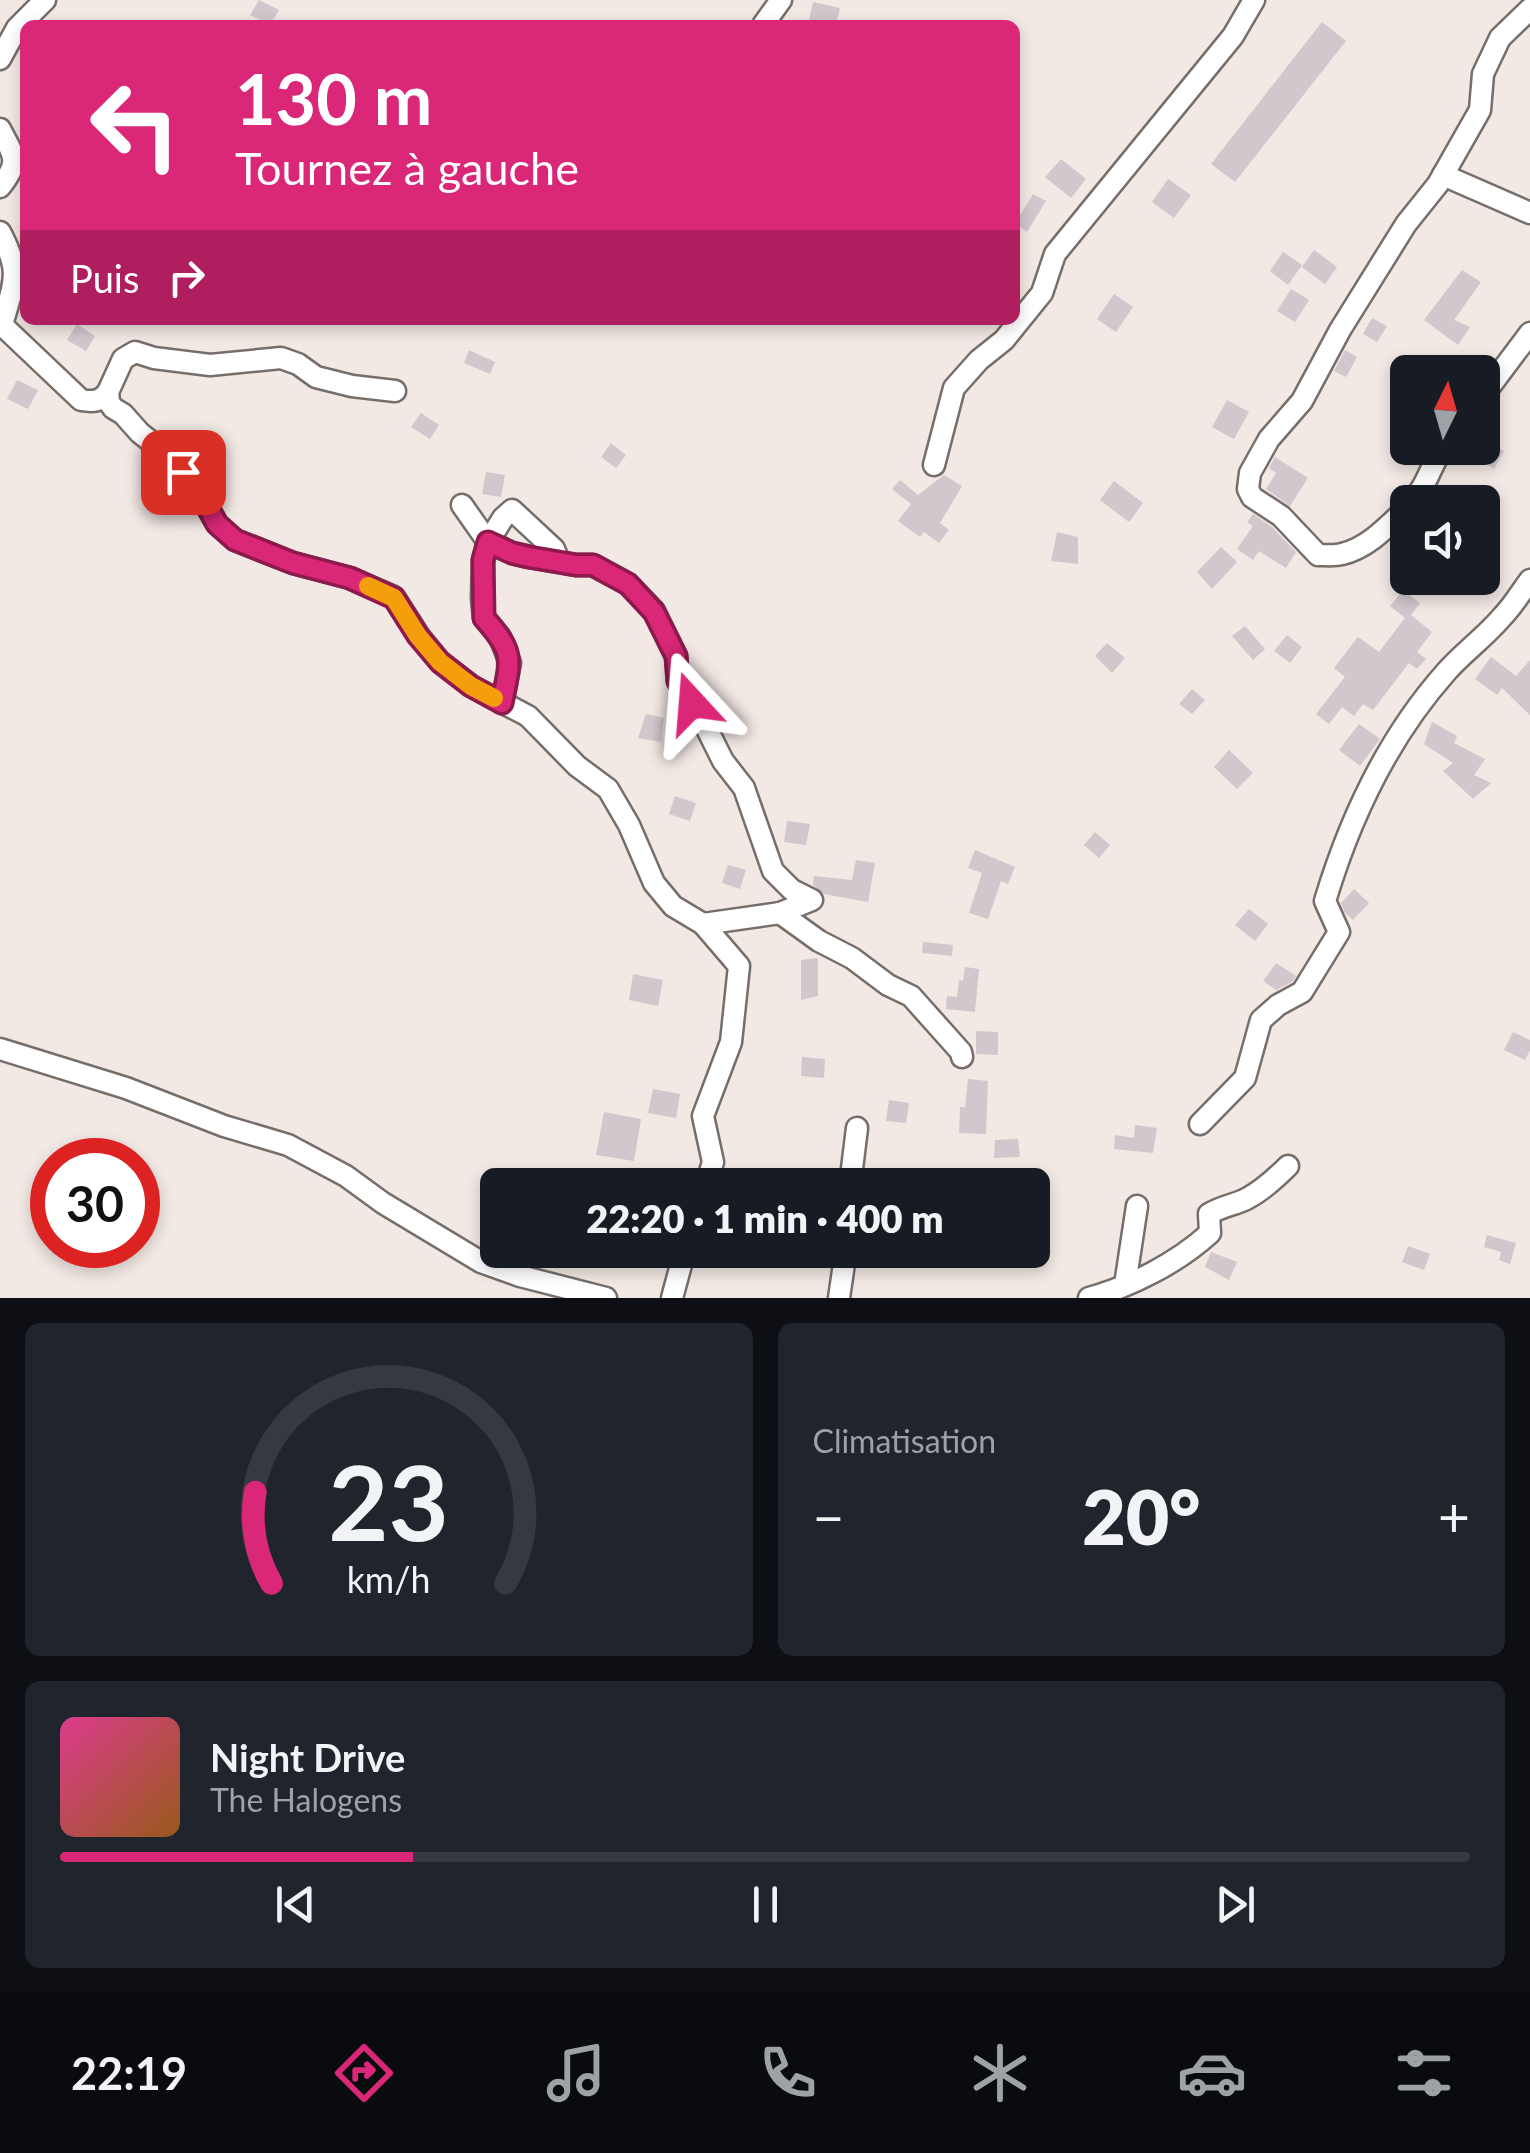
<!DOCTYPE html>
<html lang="fr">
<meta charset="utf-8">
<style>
body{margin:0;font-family:Lato,sans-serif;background:#20242c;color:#f1f3f6;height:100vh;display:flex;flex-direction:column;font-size:38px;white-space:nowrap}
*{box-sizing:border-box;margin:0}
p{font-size:32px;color:#9ea1a6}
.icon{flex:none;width:55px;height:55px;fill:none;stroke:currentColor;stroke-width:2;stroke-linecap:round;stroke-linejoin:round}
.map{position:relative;height:1298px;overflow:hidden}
.panel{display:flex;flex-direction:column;gap:25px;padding:25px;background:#0d0f14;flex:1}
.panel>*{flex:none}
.hud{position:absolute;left:20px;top:20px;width:1000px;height:305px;border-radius:15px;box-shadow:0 5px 15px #0003;background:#db2777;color:#fff;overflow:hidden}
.needle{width:65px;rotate:5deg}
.controls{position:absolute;left:1390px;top:355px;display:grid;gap:20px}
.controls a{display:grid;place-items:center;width:110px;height:110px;border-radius:15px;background:#171b24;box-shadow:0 5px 15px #0003;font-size:50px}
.speed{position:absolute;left:30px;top:1138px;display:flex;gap:20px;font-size:50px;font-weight:700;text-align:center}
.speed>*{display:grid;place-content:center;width:130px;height:130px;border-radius:50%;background:#171b24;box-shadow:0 5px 15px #0003;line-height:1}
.speed .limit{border:15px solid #d22;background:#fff;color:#111}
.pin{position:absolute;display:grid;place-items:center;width:85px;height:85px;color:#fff;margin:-42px;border-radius:20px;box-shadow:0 5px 15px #0006}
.me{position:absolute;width:110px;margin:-55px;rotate:341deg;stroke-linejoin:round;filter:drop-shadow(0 0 8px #0008)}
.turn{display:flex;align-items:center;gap:35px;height:210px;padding:0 50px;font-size:45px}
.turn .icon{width:130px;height:130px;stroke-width:2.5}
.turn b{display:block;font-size:70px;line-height:85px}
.then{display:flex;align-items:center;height:95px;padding:0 50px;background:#0003;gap:20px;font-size:38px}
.big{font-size:75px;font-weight:800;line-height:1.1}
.panel .tile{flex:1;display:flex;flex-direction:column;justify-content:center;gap:15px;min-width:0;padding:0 35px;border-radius:15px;background:#20242c}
.panel .dial{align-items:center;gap:0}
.dial svg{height:260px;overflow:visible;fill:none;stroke:#363941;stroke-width:7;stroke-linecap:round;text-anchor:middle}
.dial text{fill:#f1f3f6;stroke:none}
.song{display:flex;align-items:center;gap:30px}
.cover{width:120px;height:120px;border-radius:15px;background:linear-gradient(135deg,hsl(330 70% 55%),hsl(30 70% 35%))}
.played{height:10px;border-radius:5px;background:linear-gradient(90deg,#db2777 25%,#363941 25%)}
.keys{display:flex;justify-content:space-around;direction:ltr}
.heat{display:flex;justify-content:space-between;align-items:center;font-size:55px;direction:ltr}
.panel .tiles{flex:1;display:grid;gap:25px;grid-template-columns:1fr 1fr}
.tile:last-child{grid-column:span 2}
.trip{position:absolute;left:480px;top:1168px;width:570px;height:100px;border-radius:15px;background:#171b24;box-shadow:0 5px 15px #0003;font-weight:800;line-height:100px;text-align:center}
.dock{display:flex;height:160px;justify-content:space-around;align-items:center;background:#090b0e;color:#9ea1a6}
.dock .icon{width:70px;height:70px}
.dock .on{color:#db2777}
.dock b{font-size:45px;color:#f1f3f6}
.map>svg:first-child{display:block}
.building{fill:#d1c7cc}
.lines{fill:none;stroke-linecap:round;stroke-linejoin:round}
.minor-casing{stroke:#766e6a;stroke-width:25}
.minor{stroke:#fff;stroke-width:20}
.route-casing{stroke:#8e194d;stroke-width:25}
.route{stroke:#db2777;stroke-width:18}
.slow{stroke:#f59e0b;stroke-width:18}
</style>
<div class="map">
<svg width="1530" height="1298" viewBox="0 0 1530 1298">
<rect width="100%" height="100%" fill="#f2e8e4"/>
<!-- building -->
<g class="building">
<path d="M 259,0 L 279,10 L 270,25 L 250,15 Z"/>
<path d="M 813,2 L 840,8 L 836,25 L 808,25 Z"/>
<path d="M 1322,22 L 1346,41 L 1235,182 L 1211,164 Z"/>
<path d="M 1061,159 L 1086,179 L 1071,198 L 1045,177 Z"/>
<path d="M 1168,179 L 1191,195 L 1174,218 L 1152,202 Z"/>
<path d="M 1033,194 L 1046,201 L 1027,232 L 1015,224 Z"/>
<path d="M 1314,250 L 1337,267 L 1325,284 L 1302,267 Z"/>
<path d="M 1283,252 L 1302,265 L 1288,285 L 1270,271 Z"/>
<path d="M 1462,270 L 1481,282 L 1454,320 L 1470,327 L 1458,345 L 1424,320 Z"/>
<path d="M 1291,289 L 1309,300 L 1295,322 L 1277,311 Z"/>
<path d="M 1114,294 L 1133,307 L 1116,332 L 1097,319 Z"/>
<path d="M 1372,318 L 1387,326 L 1377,342 L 1363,334 Z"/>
<path d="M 77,324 L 95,336 L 86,351 L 67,340 Z"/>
<path d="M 469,350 L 495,362 L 490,374 L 464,363 Z"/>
<path d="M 1345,350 L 1357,357 L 1346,377 L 1334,371 Z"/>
<path d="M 17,380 L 38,390 L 28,409 L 7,399 Z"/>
<path d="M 1227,400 L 1249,412 L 1234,439 L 1212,427 Z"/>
<path d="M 421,413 L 439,425 L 430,439 L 411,427 Z"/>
<path d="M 1482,438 L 1504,451 L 1494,469 L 1463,448 L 1482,448 Z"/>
<path d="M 611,443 L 626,455 L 616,468 L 601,457 Z"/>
<path d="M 1275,457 L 1308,478 L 1290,506 L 1266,489 L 1276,473 L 1269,468 Z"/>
<path d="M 486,472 L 505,475 L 501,497 L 482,494 Z"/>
<path d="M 944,475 L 962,486 L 940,523 L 949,530 L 939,543 L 924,532 L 920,537 L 898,521 L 911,504 L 892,489 L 900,480 L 918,495 Z"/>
<path d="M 1114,481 L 1143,503 L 1129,522 L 1100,500 Z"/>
<path d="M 1253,514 L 1272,527 L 1296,552 L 1286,568 L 1259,551 L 1253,560 L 1237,549 L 1253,526 L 1247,522 Z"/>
<path d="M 1057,532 L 1078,537 L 1078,564 L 1051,561 Z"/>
<path d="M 1221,547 L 1237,562 L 1212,589 L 1197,572 Z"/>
<path d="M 1403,590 L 1420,603 L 1411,615 L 1432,632 L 1417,652 L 1426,659 L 1417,669 L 1409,663 L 1373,710 L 1363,704 L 1354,716 L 1342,707 L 1329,724 L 1316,714 L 1345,677 L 1334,668 L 1358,637 L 1379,652 L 1405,618 L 1390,606 Z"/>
<path d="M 1245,626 L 1265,649 L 1253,660 L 1232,636 Z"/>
<path d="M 1287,635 L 1302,647 L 1290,663 L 1274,651 Z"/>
<path d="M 1107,643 L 1125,658 L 1112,673 L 1095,656 Z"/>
<path d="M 1491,657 L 1516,676 L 1530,660 L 1530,715 L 1502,688 L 1497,695 L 1475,679 Z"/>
<path d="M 1192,689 L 1205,700 L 1192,714 L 1179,704 Z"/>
<path d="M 646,714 L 664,718 L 661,742 L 638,738 Z"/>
<path d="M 1432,722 L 1457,736 L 1454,743 L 1485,759 L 1474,775 L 1491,783 L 1473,799 L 1443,771 L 1453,763 L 1424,744 Z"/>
<path d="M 1359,724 L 1380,739 L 1360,766 L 1339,750 Z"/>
<path d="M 1229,750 L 1253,773 L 1237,789 L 1214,767 Z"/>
<path d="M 675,796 L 696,803 L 690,821 L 669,814 Z"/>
<path d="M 787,821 L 810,824 L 806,845 L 784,842 Z"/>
<path d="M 1095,832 L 1110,845 L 1099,858 L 1084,845 Z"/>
<path d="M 975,850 L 1015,867 L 1008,884 L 1001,881 L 988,919 L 969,913 L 982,873 L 968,868 Z"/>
<path d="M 856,860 L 875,863 L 868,902 L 824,894 L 813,885 L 814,876 L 852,880 Z"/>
<path d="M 728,865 L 746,870 L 740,889 L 722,883 Z"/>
<path d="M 1354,889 L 1369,903 L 1353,920 L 1345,913 L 1341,903 Z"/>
<path d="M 1249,909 L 1268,924 L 1255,941 L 1235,925 Z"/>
<path d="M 923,942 L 953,945 L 952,956 L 922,953 Z"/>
<path d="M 818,958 L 818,996 L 801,1000 L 801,960 Z"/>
<path d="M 1276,963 L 1296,976 L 1292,982 L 1276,990 L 1263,981 Z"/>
<path d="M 965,967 L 979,969 L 975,1012 L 946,1009 L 947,996 L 957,997 L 959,980 L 963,981 Z"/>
<path d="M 633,974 L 663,980 L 658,1006 L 629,1000 Z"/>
<path d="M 976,1031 L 998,1032 L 998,1055 L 976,1054 Z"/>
<path d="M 1513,1032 L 1530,1040 L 1530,1050 L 1525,1060 L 1504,1050 Z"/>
<path d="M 802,1057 L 825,1059 L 824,1078 L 801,1076 Z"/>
<path d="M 968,1079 L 988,1081 L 986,1134 L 959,1133 L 960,1107 L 965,1107 Z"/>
<path d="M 653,1089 L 680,1094 L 676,1118 L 648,1113 Z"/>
<path d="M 889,1100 L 909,1103 L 906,1123 L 886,1121 Z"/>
<path d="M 604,1112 L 641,1119 L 634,1161 L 596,1155 Z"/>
<path d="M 1135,1125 L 1157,1128 L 1153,1153 L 1114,1149 L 1115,1135 L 1134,1138 Z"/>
<path d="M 1018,1139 L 1020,1157 L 994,1158 L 995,1140 Z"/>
<path d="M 1487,1235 L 1516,1243 L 1510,1264 L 1499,1260 L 1501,1252 L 1484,1247 Z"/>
<path d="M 1408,1246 L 1430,1254 L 1424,1270 L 1402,1262 Z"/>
<path d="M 777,1250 L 825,1250 L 822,1265 L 777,1255 Z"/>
<path d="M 1211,1252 L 1237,1262 L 1229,1280 L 1205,1267 Z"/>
</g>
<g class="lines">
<!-- minor casing -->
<g class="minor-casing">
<g id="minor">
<path d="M 763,25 L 781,0"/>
<path d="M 0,59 L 17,28 L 45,0"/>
<path d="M 0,129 C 14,156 21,161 0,187"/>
<path d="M 1443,175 L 1530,213"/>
<path d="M 0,232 C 22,273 14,282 2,325 L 81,400 C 93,402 100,402 108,392 L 109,402 L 113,408 L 123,414 L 140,433 L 169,456 L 197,488 L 217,524 L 235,540 L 293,563 L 350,578 L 394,597 L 419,636 L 440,662 L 471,686 L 528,716 L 577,766 L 608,789 L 629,825 L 654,883 L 673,906 L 703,924 L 780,913 L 819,941 L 852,958 L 888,985 L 911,996 L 961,1052 L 962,1057"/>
<path d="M 108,392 L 123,359 L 135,352 L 154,358 L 210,365 L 281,358 L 298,364 L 316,377 L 352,386 L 395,391"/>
<path d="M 1482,397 L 1530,333"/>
<path d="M 934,465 L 954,388 L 979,360 L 1004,340 L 1042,293 L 1055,254 L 1233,36 L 1254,0"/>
<path d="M 1411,502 C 1429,483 1429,468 1443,448"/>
<path d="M 462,505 L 488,542 L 512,553 L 529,557 L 576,565 L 593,565 L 628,584 L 654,611 L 676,656 L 678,681 L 705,725 L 723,761 L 744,788 L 773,871 L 792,890 L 812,900 L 780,913"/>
<path d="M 1408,507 C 1389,525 1368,548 1342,554 C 1335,556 1326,555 1318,555 L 1281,516 L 1252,497 L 1248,489 L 1250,473 L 1269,439 L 1302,401 L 1340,330 L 1406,224 L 1438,184 L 1480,110 L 1483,74 L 1500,38 L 1530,9"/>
<path d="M 502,703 L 510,663 L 500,637 L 484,618 L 482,598 L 483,560 L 488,542 L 503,518 L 512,510 L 554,549 L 559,561"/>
<path d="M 703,924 L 739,966 L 731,1042 L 703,1116 L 713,1162 L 706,1185"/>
<path d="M 0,1049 L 126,1088 L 224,1126 L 288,1145 L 346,1176 L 383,1203 L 481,1262 L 520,1276 L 606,1298"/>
<path d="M 1200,1124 L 1245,1078 L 1261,1020 L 1278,1005 L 1302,992 L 1339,932 L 1325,901 C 1350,818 1388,737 1447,671 C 1464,652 1485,637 1502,617 C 1513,606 1521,592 1530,580"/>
<path d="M 850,1185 L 857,1128"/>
<path d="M 1125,1285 L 1137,1206"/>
<path d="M 672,1298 L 685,1250"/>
<path d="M 839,1298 L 846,1250"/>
<path d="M 1089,1298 C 1132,1286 1177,1263 1210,1233 L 1209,1214 C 1224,1205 1236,1205 1248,1198 C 1263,1190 1276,1178 1288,1166"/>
</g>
</g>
<!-- minor -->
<use href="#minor" class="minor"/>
</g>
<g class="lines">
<!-- route casing -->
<g class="route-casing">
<path id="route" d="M 183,472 L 197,488 L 217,524 L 235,540 L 293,563 L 350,578 L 394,598 L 418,636 L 440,662 L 471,686 L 502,703 C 511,659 515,653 484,618 L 483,560 L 488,542 L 512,553 L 529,557 L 576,565 L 593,565 L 628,584 L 654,612 L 676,656 L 678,681 L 692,703"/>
</g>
<!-- route -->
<use href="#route" class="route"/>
<!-- slow -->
<path class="slow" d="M 368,586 L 394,598 L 418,636 L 440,662 L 471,686 L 494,698"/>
</g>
</svg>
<div class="controls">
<a><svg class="needle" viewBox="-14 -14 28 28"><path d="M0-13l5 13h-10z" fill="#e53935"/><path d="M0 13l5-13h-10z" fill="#9ea1a6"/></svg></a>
<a><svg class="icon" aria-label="sound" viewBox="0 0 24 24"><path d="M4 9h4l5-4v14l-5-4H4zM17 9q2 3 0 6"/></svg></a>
</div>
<div class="speed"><div class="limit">30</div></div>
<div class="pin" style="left:183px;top:472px;background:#d93025"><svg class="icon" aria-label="arrive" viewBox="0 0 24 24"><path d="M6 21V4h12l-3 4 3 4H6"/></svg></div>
<svg class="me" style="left:692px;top:703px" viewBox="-20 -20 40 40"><path d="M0-17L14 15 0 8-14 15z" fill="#db2777" stroke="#fff" stroke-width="4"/></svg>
<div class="trip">22:20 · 1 min · 400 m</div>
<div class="hud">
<div class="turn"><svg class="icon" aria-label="left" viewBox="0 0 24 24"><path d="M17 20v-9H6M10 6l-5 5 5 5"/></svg><div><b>130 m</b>Tournez à gauche</div></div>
<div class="then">Puis<svg class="icon" aria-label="right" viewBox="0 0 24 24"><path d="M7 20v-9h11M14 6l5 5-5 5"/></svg></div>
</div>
</div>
<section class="panel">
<div class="tiles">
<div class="tile dial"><svg viewBox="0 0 100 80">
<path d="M14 69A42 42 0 1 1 86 69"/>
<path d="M14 69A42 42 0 0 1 9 41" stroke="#db2777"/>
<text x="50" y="56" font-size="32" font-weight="700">23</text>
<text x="50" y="72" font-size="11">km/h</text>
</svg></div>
<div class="tile"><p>Climatisation</p>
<div class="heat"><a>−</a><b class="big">20°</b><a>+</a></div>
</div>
<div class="tile">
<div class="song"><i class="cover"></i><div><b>Night Drive</b><p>The Halogens</p></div></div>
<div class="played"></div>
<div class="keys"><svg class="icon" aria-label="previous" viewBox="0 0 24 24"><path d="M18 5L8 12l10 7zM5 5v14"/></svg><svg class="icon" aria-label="pause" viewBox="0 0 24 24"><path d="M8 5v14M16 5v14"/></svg><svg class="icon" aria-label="next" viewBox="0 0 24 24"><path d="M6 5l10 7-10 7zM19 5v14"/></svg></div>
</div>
</div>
</section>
<nav class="dock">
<b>22:19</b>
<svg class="icon on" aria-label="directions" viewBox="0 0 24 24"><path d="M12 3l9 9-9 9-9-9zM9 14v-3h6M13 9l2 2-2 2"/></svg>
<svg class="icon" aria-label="music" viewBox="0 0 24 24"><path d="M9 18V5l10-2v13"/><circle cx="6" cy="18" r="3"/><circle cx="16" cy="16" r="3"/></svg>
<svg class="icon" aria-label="phone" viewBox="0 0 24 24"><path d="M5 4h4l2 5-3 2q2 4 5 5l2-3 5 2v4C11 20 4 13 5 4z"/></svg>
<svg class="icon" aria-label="climate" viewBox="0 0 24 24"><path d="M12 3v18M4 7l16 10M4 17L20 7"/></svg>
<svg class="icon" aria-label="car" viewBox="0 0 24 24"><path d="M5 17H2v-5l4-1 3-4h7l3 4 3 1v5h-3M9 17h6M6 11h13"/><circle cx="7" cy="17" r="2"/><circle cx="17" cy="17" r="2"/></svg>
<svg class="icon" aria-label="filters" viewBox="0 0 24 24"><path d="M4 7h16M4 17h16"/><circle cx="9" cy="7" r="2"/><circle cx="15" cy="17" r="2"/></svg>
</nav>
